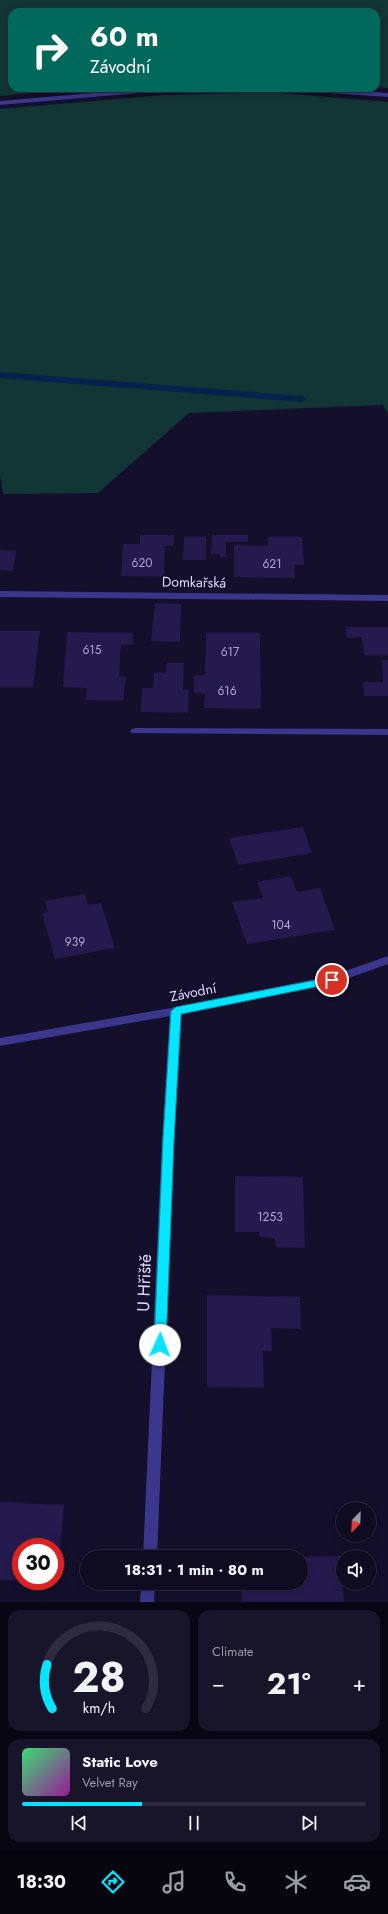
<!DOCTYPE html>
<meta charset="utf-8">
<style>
body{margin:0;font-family:Jost,sans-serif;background:#181429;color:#f1f3f6;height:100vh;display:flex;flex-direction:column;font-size:15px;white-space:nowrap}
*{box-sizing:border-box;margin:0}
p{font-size:13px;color:#9b9ba5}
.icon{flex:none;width:22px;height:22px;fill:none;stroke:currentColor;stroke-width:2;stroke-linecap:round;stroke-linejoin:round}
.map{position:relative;height:1602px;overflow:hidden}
.sheet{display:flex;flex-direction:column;gap:8px;padding:8px;background:#080612;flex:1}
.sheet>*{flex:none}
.banner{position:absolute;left:8px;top:8px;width:372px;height:84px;border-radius:12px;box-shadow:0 2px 10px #0003,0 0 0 1px #2f2b3e;background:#00695c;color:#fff;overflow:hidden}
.needle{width:26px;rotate:203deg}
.tools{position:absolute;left:336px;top:1502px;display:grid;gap:8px}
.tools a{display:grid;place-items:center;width:40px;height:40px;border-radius:50%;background:#0f0b20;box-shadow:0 2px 10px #0003,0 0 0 1px #2f2b3e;font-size:20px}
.speed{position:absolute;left:12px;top:1538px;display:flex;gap:8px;font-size:20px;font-weight:700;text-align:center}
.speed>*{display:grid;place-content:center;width:52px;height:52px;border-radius:50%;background:#0f0b20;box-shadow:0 2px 10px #0003,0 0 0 1px #2f2b3e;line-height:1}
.speed .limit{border:6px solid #d22;background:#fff;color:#111}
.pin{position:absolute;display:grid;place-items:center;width:34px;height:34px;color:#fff;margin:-17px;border:2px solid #fff;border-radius:50%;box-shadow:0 1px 4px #0007}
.me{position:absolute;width:44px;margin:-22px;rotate:2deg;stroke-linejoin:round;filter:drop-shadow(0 0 3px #0008)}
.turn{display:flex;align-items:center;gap:14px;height:84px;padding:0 16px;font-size:18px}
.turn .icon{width:52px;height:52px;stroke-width:2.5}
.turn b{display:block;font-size:28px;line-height:34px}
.big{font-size:30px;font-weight:700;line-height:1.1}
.sheet .card{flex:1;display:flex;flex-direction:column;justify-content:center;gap:6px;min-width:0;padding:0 14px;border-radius:12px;background:#181429}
.sheet .dial{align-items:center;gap:0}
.dial svg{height:104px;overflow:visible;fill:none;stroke:#2f2b3e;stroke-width:7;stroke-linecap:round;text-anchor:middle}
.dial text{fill:#f1f3f6;stroke:none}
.song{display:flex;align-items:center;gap:12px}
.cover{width:48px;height:48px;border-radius:6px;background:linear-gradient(135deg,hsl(140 70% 55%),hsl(300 70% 35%))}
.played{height:4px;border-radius:2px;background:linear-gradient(90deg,#05e5ff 35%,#2f2b3e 35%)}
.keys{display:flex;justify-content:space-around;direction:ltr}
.heat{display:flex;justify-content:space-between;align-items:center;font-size:22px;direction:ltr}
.sheet .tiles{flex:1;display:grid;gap:8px;grid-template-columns:1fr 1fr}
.card:last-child{grid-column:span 2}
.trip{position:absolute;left:80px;top:1550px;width:228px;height:40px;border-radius:20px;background:#0f0b20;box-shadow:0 2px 10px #0003,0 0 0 1px #2f2b3e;font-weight:700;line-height:40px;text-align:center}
.dock{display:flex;height:64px;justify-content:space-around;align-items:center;background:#06040d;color:#9b9ba5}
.dock .icon{width:28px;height:28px}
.dock .on{color:#05e5ff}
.dock b{font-size:18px;color:#f1f3f6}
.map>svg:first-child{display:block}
.green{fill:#113635}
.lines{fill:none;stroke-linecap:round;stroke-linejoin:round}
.stream{fill:#07204c;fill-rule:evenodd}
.building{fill:#241a4e}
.minor{fill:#3a378d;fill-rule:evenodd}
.tertiary{fill:#3a378d;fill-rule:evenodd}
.route{fill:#05e5ff;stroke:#0395a6}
.labels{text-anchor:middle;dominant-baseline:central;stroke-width:4;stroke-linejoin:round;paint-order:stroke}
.number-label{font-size:12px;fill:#b0a9d3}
.street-label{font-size:14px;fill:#ded9ff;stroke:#140f2b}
.near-street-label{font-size:17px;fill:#ded9ff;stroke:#140f2b}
</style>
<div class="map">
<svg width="388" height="1602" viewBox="0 0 388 1602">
<rect width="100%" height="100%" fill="#140f2b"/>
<!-- green -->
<g class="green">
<path d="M 0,0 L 388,0 L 388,88 L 376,87 L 376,12 L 12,12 L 12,88 L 87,88 L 0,96 Z"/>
<path d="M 240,93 L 281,93 L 388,102 L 388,414 L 383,405 L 189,413 L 98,493 L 3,494 L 0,474 L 0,109 L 165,95 Z"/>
</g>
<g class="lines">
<!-- stream -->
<path class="stream" d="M 0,372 L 302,396 L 307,399 L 302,402 L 0,378 Z"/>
</g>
<!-- building -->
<g class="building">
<path d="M 140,535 L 174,535 L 173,546 L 165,546 L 164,577 L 121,576 L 123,544 L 140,544 Z"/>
<path d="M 212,535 L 248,535 L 248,542 L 226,542 L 226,557 L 220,557 L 220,554 L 211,554 Z"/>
<path d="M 184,537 L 206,537 L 206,560 L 183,560 Z"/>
<path d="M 268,537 L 302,537 L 304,565 L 294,565 L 295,578 L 234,577 L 234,545 L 268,546 Z"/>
<path d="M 0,550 L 16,551 L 13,571 L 0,570 Z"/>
<path d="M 155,603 L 181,604 L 180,642 L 151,641 Z"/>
<path d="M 346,627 L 388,627 L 388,655 L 364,655 L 362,637 L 347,638 Z"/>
<path d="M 0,631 L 40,631 L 33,687 L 0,687 Z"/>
<path d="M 67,632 L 133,633 L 133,645 L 121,645 L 119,677 L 126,677 L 123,701 L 86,700 L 87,688 L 63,687 Z"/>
<path d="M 206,633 L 260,633 L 261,709 L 204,708 L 205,694 L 194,693 L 194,675 L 205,675 Z"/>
<path d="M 382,660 L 388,660 L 388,696 L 364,696 L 363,682 L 383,682 Z"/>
<path d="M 167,663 L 184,663 L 183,690 L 189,690 L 188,713 L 141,712 L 142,688 L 153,688 L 154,673 L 166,673 Z"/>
<path d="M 303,827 L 312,853 L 238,865 L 229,838 Z"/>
<path d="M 291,876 L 297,892 L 320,888 L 335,930 L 247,944 L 232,902 L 263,898 L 257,882 Z"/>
<path d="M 85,894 L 88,905 L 101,903 L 115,948 L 55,959 L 42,914 L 48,912 L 45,901 Z"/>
<path d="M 235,1176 L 303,1177 L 305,1248 L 276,1247 L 275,1238 L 259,1237 L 259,1232 L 235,1232 Z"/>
<path d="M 207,1295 L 300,1297 L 301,1329 L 271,1328 L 272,1351 L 263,1351 L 264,1388 L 207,1387 Z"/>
<path d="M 0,1502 L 64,1505 L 57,1582 L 55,1582 L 55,1547 L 21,1547 L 21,1581 L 0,1580 Z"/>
<path d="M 341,1556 L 344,1602 L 242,1602 L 241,1583 L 301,1583 L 301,1557 Z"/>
</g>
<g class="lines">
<!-- minor -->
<g class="minor">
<path d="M 151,88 L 177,88 L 174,90 L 0,105 L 0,101 Z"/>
<path d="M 284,88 L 316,88 L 388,93 L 388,97 L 287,90 Z"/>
<path d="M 0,591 L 388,595 L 388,601 L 0,597 Z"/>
<path d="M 135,728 L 388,729 L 388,735 L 132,733 L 130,731 L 132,729 Z"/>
<path d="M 176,1007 L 180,1008 L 182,1011 L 174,1140 L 157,1557 L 143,1557 L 162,1140 L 170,1011 L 172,1008 Z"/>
<path d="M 141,1583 L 155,1583 L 154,1602 L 140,1602 Z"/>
</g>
<!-- tertiary -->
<path class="tertiary" d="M 388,956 L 388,964 L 332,984 L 176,1015 L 0,1046 L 0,1038 L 176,1007 L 331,976 Z"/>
</g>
<!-- route -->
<path class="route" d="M 332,977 L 335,978 L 337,980 L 335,983 L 181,1014 L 174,1140 L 166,1345 L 164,1349 L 160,1350 L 156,1349 L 154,1345 L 163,1140 L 171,1011 L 176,1007 Z"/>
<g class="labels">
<!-- number labels -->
<g class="number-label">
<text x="142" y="563">620</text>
<text x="272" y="564">621</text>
<text x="92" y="650">615</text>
<text x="230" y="652">617</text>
<text x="227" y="691">616</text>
<text x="281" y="925">104</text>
<text x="75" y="942">939</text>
<text x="270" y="1217">1253</text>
</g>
<!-- street labels -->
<g class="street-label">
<text transform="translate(194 582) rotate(1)">Domkařská</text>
<text transform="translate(193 992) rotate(-11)">Závodní</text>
</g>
<!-- near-street labels -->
<g class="near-street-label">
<text transform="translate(144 1283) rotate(-88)">U Hřiště</text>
</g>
</g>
</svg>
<div class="tools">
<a><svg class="needle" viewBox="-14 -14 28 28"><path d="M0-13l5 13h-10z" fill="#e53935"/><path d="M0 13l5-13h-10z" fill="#9b9ba5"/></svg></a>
<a><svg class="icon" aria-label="sound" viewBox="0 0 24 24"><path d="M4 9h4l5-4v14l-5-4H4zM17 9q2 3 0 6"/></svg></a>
</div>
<div class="speed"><div class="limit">30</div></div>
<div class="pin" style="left:332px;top:980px;background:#d93025"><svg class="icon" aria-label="arrive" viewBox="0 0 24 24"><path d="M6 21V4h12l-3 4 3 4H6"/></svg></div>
<svg class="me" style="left:160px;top:1345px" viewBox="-20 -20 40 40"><circle r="19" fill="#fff"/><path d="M0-13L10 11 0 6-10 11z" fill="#05e5ff"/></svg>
<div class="trip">18:31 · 1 min · 80 m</div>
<div class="banner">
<div class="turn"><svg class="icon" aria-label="right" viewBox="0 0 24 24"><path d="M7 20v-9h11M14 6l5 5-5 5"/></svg><div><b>60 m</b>Závodní</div></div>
</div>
</div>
<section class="sheet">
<div class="tiles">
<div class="card dial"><svg viewBox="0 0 100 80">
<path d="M14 69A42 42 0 1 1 86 69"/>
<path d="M14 69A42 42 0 0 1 10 35" stroke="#05e5ff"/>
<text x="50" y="56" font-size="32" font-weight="700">28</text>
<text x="50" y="72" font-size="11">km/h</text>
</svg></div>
<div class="card"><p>Climate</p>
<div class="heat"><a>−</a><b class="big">21°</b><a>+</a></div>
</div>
<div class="card">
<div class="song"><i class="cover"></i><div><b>Static Love</b><p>Velvet Ray</p></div></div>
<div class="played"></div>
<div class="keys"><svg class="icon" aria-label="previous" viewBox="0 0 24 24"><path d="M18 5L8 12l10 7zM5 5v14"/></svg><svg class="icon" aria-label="pause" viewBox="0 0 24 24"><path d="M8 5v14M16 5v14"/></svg><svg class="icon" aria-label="next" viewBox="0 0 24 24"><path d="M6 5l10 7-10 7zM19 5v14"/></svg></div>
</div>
</div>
</section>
<nav class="dock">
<b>18:30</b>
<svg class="icon on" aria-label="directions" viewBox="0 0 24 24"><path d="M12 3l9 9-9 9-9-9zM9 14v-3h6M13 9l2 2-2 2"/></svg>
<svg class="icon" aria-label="music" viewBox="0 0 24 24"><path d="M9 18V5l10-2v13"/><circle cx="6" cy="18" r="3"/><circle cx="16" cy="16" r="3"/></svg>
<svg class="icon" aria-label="phone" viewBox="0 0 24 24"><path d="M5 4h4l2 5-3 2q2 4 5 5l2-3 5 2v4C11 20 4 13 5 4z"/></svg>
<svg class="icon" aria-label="climate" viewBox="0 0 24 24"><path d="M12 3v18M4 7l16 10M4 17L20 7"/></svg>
<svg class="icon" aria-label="car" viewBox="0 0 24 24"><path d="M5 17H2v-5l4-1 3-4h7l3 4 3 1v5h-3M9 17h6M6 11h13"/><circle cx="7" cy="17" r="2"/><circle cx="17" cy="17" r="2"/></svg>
</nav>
